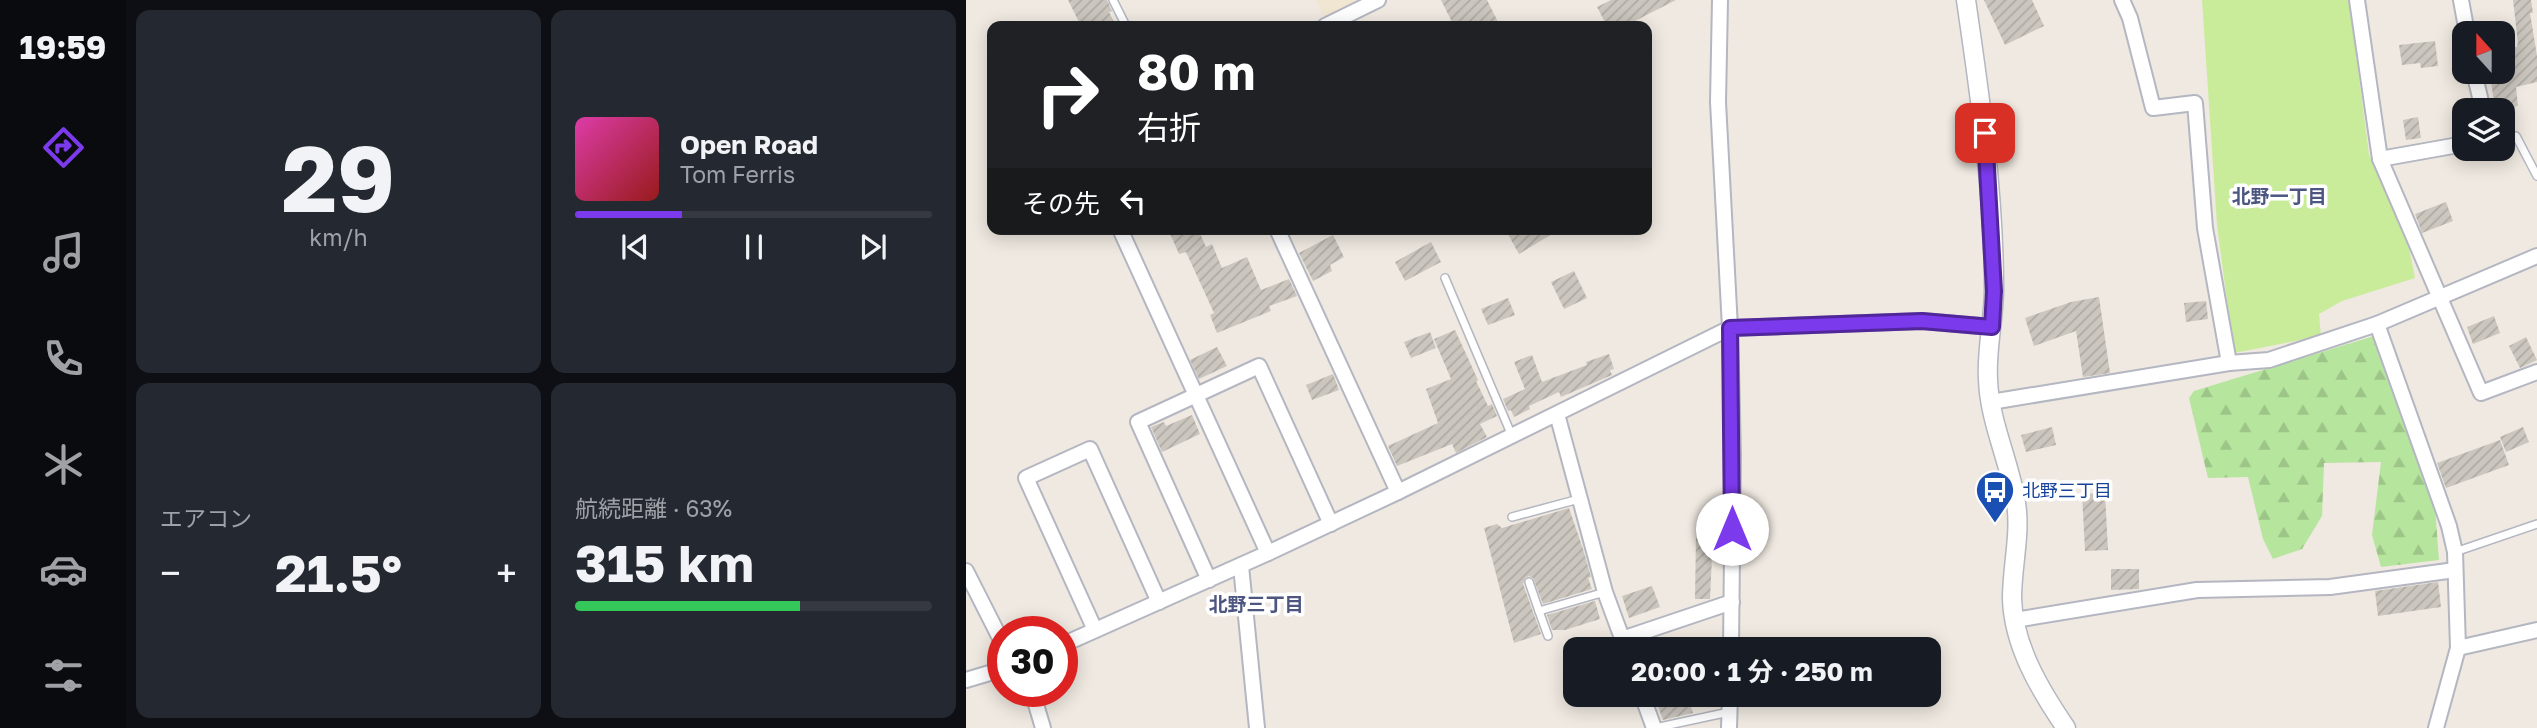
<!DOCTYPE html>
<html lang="ja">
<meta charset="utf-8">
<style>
body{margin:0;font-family:"Golos Text","Noto Sans JP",sans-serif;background:#242831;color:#f1f3f6;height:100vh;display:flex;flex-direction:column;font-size:26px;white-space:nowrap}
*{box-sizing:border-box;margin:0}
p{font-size:23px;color:#9ea1a6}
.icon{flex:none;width:38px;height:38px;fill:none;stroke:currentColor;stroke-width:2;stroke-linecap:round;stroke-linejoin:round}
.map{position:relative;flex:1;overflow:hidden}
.sheet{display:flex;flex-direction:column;gap:10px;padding:10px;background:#0d0f14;width:840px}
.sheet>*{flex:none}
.top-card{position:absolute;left:21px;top:21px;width:665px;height:214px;border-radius:14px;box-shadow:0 4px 18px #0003;background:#202124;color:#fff;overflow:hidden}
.needle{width:46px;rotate:339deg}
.controls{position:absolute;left:1486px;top:21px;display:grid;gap:14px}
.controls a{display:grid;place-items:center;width:63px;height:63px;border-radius:14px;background:#171b24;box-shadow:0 4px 18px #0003;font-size:35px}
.speed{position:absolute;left:21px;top:616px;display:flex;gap:14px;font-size:35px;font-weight:700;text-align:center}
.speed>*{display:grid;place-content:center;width:91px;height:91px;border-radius:50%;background:#171b24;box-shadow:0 4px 18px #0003;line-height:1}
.speed .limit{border:10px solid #d22;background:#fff;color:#111}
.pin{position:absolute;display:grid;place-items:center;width:60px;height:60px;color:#fff;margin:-30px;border-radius:14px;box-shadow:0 4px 10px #0006}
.me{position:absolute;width:77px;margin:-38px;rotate:0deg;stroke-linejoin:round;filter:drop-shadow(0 0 5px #0008)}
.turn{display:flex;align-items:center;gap:24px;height:147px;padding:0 35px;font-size:32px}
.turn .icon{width:91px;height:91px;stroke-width:2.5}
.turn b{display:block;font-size:49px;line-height:60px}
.then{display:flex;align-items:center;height:66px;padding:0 35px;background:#0003;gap:14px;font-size:26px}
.big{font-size:52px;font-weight:700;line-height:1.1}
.sheet .widget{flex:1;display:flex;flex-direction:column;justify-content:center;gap:10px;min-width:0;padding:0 24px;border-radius:14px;background:#242831}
.sheet .dial{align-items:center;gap:0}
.dial b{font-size:91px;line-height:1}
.song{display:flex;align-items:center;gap:21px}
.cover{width:84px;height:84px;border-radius:10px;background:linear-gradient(135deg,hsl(320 70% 55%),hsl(0 70% 35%))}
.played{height:7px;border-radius:4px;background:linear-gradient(90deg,#7c3aed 30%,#363941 30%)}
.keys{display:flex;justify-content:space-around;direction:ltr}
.heat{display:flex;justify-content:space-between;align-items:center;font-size:38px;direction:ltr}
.charge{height:10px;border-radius:5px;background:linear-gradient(90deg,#34c759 63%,#363941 0)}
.sheet .tiles{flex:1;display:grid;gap:10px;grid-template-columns:repeat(2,1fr)}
.trip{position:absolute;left:597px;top:637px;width:378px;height:70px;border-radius:14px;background:#171b24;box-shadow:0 4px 18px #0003;font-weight:700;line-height:70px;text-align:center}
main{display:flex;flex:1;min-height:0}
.menu{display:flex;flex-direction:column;width:126px;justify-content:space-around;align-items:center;background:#090b0e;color:#9ea1a6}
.menu .icon{width:49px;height:49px}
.menu .current{color:#7c3aed}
.menu b{font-size:32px;color:#f1f3f6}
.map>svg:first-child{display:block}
.education{fill:#f0e6d1}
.forest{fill:url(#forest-firs)}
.pitch{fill:#c9ec9a}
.building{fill:url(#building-hatch)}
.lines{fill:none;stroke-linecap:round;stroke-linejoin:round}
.service-casing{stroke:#b4b7c1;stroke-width:10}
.minor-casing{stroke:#b4b7c1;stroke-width:18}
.tertiary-casing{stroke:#b4b7c1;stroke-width:21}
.service{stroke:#fff;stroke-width:7}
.minor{stroke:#fff;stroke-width:14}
.tertiary{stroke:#fff;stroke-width:18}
.route-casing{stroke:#51269a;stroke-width:18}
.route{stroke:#7c3aed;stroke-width:12}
.labels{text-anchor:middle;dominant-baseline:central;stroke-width:7;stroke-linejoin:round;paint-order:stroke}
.transit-label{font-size:18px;fill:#164399;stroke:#fff;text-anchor:start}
.neighbourhood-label{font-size:19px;font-weight:bold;fill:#4d5680;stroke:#fff}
</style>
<main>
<nav class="menu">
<b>19:59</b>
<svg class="icon current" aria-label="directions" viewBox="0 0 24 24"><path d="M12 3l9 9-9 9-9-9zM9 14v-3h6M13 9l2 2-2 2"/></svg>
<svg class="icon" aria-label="music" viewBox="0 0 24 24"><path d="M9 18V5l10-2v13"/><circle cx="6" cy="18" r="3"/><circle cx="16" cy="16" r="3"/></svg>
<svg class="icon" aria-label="phone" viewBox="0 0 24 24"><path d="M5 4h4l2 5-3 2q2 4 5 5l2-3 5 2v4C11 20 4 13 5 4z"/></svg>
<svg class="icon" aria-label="climate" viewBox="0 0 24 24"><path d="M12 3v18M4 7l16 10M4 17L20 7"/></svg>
<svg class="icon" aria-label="car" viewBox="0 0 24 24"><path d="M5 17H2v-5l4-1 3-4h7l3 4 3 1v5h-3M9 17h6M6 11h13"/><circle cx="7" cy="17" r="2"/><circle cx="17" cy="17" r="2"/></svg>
<svg class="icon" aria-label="filters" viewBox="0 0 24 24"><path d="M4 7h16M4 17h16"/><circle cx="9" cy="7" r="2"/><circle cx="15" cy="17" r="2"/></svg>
</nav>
<section class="sheet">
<div class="tiles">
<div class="widget dial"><b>29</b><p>km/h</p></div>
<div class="widget">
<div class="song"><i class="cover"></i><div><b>Open Road</b><p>Tom Ferris</p></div></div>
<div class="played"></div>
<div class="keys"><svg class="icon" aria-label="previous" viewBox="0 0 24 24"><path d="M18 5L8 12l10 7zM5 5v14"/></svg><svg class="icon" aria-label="pause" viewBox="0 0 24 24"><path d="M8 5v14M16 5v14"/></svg><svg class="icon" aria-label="next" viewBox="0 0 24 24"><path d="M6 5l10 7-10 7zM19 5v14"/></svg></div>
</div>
<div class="widget"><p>エアコン</p>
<div class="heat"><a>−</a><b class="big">21.5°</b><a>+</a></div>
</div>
<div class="widget"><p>航続距離 · 63%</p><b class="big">315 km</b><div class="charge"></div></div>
</div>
</section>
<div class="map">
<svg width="1571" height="728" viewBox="0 0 1571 728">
<defs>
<pattern id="forest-firs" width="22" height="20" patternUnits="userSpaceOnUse" patternTransform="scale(1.75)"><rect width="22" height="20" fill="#b6e59e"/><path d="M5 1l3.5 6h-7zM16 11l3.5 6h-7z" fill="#9dc588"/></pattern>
<pattern id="building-hatch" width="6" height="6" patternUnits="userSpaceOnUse" patternTransform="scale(1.75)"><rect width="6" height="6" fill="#cbc7bf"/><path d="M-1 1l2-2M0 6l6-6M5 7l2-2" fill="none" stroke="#afaba4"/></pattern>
</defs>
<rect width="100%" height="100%" fill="#efe9e1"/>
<!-- education -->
<path class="education" d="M 350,0 L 396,0 L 359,18 Z"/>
<!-- forest -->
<path class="forest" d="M 1408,336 L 1468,495 L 1473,560 L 1415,567 L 1406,535 L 1415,462 L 1358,463 L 1356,516 L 1336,549 L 1307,559 L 1297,539 L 1282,477 L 1242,478 L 1223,398 L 1228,391 Z"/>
<!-- pitch -->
<path class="pitch" d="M 1236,0 L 1383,0 L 1403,155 L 1440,233 L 1449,278 L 1376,301 L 1353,314 L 1355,336 L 1268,353 L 1251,225 Z"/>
<!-- building -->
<g class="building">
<path d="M 102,0 L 141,0 L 146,11 L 143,12 L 150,26 L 115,26 Z"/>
<path d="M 475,0 L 521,0 L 534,26 L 488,26 Z"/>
<path d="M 645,0 L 710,0 L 659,26 L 641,26 L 631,7 Z"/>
<path d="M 1018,0 L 1066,0 L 1078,26 L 1039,45 Z"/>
<path d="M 1547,0 L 1565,0 L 1567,13 L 1564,13 L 1571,56 L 1571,82 L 1550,87 L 1552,106 L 1529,110 L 1524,74 L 1536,73 L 1536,50 L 1551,47 L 1552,43 Z"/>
<path d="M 1469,41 L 1472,66 L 1455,68 L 1454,63 L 1436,65 L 1433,45 Z"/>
<path d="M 1452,117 L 1455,138 L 1440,140 L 1437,120 Z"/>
<path d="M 1480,202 L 1487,221 L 1456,233 L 1449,214 Z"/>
<path d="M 202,229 L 232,229 L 240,247 L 246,244 L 256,268 L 281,257 L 295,290 L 323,279 L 331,296 L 303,306 L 305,311 L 251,333 L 244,315 L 248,313 L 220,252 L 213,254 Z"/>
<path d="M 539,229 L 594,229 L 553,254 Z"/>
<path d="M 367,235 L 378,257 L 364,265 L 366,271 L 347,281 L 333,253 Z"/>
<path d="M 465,242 L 475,262 L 439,281 L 429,262 Z"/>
<path d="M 608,271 L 621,298 L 598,309 L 585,282 Z"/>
<path d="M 1133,297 L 1144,373 L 1117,377 L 1110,331 L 1068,346 L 1059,318 L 1105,302 Z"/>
<path d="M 542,298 L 549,315 L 522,325 L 515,309 Z"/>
<path d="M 1240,301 L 1242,319 L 1220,322 L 1218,303 Z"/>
<path d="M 1528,316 L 1534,333 L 1507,344 L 1501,327 Z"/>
<path d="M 489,330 L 512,380 L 510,381 L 522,406 L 526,404 L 531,416 L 514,424 L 521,437 L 490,453 L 486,444 L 431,466 L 422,446 L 472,423 L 460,389 L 485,379 L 468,339 Z"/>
<path d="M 464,332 L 470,348 L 445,358 L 438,342 Z"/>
<path d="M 1560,337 L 1571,360 L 1554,368 L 1543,346 Z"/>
<path d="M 251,347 L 261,366 L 233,379 L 224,360 Z"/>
<path d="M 643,354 L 648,369 L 644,370 L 646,375 L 595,397 L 593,392 L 563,406 L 564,409 L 548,417 L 545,410 L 542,411 L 537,399 L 559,389 L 548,362 L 566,355 L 576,382 L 621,365 L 620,362 Z"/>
<path d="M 367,374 L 373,390 L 346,400 L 340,385 Z"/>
<path d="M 226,415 L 234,434 L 196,452 L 185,427 L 198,422 L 200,426 Z"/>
<path d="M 1086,427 L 1090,445 L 1060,452 L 1055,435 Z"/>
<path d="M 1557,427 L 1563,442 L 1540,452 L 1534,437 Z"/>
<path d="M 1534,440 L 1543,465 L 1480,488 L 1471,463 Z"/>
<path d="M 1139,493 L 1142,550 L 1119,551 L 1116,494 Z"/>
<path d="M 603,508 L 617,549 L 625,577 L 622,578 L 626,589 L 577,604 L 567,578 L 563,576 L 559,578 L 557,584 L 575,634 L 548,643 L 518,528 L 531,524 L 536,528 Z"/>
<path d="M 730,535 L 747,535 L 744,599 L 729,599 Z"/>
<path d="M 1145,569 L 1173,569 L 1173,589 L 1145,590 Z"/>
<path d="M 1472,582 L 1475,607 L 1412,616 L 1409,591 Z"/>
<path d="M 686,586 L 694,607 L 663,618 L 656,596 Z"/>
<path d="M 629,601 L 634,619 L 599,630 L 586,630 L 581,615 Z"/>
<path d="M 710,695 L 721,695 L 727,713 L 697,720 L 690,701 Z"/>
</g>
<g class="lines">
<!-- service casing -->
<g class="service-casing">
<g id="service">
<path d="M 147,0 L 160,26"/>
<path d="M 1536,138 L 1550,136 L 1571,176"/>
<path d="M 479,278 L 546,436"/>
<path d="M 546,517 L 613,499"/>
<path d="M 1489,552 L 1571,524"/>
<path d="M 563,582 L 573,611 L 639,592"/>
<path d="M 573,611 L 582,636"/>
<path d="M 689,728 L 763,712"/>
</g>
</g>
<!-- minor casing -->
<g class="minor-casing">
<g id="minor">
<path d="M 1391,0 L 1414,159 L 1515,393 L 1571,372"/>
<path d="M 1495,0 L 1501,33"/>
<path d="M 359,26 L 412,0"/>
<path d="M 1508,72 L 1517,110"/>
<path d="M 1414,159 L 1498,144"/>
<path d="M 154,229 L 302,553"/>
<path d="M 311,229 L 432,492"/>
<path d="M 1411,324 L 1571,256"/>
<path d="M 1263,363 L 1303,360 L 1411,324 L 1483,526 L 1489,552 L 1492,648 L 1470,728"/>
<path d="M 1025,402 L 1263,363 L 1239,228 L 1229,103 L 1187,108 L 1164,18 L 1156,0"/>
<path d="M 591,414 L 639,592 L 660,649"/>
<path d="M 275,566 L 291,728"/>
<path d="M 0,571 L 37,644"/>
<path d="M 243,580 L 172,422 L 293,366 L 365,524"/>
<path d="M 1049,620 L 1231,590 L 1364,587 L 1489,570"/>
<path d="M 129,630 L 60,478 L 124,449 L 193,602"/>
<path d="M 656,639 L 766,602"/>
<path d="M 96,645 L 302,553 L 432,492 L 764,328 L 752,102 L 754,0"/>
<path d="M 1492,648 L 1571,630"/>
<path d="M 765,649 L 767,455 L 764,328 L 956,321 L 1026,327"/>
<path d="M 0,680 L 37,669"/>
<path d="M 66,691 L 77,728"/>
<path d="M 676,695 L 688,728"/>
<path d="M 763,728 L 764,695"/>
</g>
</g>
<!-- tertiary casing -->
<g class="tertiary-casing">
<path id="tertiary" d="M 1000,0 C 1014,96 1028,192 1028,289 C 1028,319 1020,351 1022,379 C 1023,419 1042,458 1049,497 C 1056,531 1046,564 1046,598 C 1047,645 1074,690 1100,728"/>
</g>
<!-- service -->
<use href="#service" class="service"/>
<!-- minor -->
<use href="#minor" class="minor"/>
<!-- tertiary -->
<use href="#tertiary" class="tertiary"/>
</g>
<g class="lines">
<!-- route casing -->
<g class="route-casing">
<path id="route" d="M 766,529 L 764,328 L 956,321 L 1026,327 L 1028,291 L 1019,133"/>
</g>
<!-- route -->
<use href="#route" class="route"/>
</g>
<!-- icons -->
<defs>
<g id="bus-pin" transform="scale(2.0125)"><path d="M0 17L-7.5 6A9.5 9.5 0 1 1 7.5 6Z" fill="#1a4fb4" stroke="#fff"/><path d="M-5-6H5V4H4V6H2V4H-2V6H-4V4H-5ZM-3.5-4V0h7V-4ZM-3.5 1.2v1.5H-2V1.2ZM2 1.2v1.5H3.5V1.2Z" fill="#fff"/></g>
</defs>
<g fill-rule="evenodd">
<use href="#bus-pin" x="1029" y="490"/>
</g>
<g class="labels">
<!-- transit labels -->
<g class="transit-label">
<text x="1056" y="490">北野三丁目</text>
</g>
<!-- neighbourhood labels -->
<g class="neighbourhood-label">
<text x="1313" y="195">北野一丁目</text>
<text x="290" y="603">北野三丁目</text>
</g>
</g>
</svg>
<div class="controls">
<a><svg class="needle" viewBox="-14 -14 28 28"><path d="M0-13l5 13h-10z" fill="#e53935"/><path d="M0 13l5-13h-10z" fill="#9ea1a6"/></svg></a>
<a><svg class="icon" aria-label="layers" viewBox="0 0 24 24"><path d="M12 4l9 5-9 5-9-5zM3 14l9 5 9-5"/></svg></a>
</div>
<div class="speed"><div class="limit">30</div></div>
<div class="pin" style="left:1019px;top:133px;background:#d93025"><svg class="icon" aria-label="arrive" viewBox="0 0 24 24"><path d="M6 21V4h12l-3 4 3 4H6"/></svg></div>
<svg class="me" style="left:766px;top:529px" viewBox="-20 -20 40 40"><circle r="19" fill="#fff"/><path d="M0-13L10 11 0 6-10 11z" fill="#7c3aed"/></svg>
<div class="trip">20:00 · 1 分 · 250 m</div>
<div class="top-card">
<div class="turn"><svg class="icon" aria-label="right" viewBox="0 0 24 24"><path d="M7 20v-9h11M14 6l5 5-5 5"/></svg><div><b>80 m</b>右折</div></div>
<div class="then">その先<svg class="icon" aria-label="left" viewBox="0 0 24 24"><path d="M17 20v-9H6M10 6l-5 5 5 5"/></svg></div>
</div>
</div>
</main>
